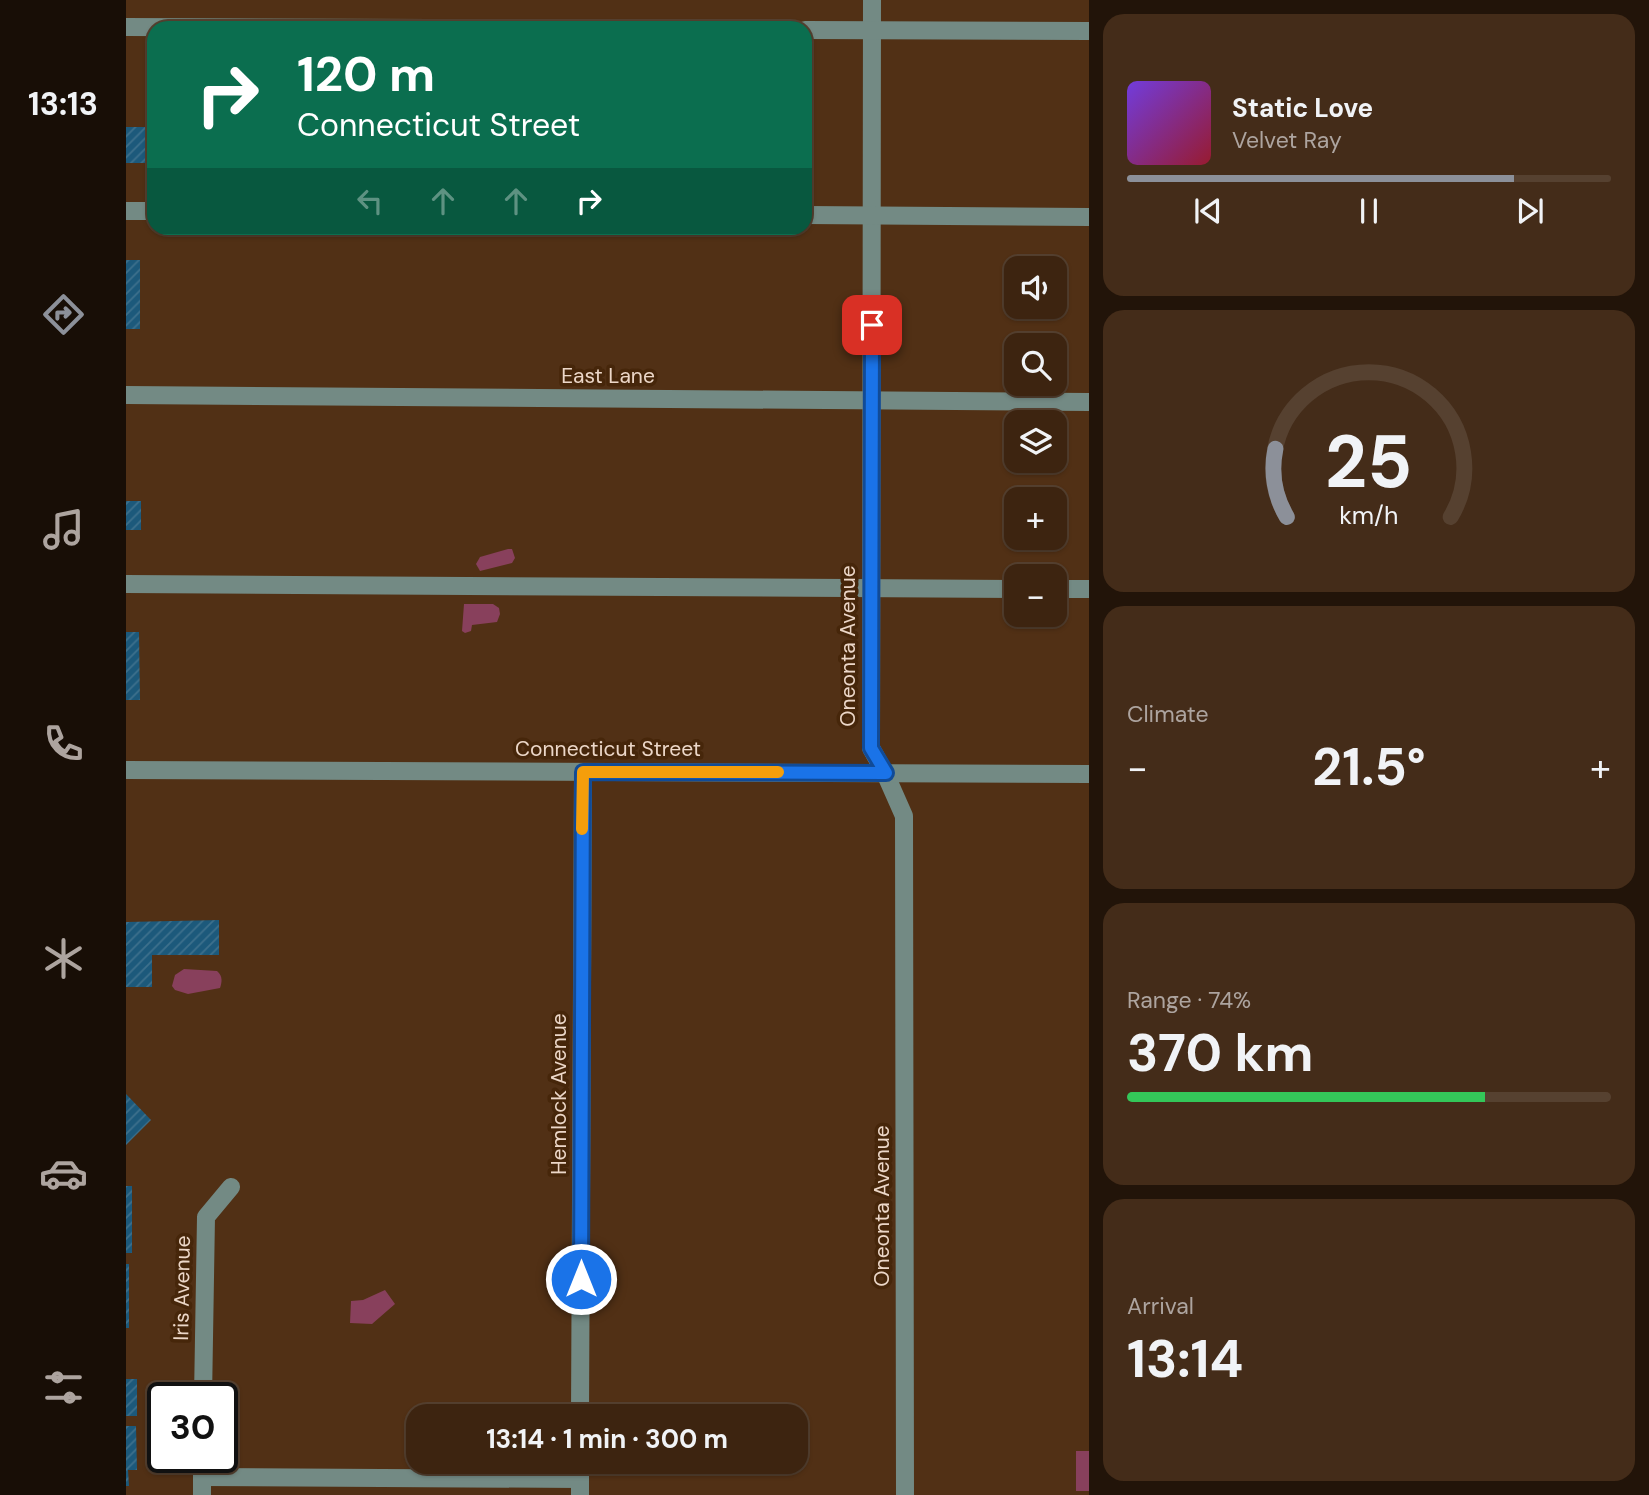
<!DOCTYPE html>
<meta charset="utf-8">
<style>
body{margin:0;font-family:"DM Sans",sans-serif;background:#442c19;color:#f1f3f6;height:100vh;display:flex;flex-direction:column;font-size:26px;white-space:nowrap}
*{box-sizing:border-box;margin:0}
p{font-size:23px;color:#ada49f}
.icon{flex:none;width:38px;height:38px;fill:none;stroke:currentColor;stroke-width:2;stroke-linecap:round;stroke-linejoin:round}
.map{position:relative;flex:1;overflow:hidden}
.details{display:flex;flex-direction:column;gap:14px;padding:14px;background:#221409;width:560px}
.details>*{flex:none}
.banner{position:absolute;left:21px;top:21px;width:665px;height:214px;border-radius:21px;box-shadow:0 2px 5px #0004,0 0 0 2px #564130;background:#0b6e4f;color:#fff;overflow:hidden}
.buttons{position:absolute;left:878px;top:256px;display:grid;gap:14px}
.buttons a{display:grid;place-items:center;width:63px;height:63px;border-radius:14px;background:#3d2410;box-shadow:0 2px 5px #0004,0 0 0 2px #564130;font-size:35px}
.speed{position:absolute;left:21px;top:1382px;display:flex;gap:14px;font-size:35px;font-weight:700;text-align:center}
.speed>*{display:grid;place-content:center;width:91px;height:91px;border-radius:50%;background:#3d2410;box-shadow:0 2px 5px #0004,0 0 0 2px #564130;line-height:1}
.speed .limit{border:4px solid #111;border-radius:10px;background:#fff;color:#111}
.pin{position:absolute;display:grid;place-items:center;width:60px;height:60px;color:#fff;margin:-30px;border-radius:14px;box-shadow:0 4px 10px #0006}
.me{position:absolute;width:77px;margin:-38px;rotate:0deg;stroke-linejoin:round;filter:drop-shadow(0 0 5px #0008)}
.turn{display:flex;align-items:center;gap:24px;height:147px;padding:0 35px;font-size:32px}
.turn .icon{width:91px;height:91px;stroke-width:2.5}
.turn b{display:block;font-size:49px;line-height:60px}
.lanes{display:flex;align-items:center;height:66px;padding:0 35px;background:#0003;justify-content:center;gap:35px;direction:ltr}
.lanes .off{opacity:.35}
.big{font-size:52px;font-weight:700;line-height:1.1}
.details .tile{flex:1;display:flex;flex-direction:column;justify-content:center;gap:10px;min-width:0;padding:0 24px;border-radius:21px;background:#442c19}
.details .dial{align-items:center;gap:0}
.dial svg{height:182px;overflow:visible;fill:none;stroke:#564130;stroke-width:7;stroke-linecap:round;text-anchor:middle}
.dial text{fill:#f1f3f6;stroke:none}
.song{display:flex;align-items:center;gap:21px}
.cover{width:84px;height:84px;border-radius:10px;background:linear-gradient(135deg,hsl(260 70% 55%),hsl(350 70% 35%))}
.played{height:7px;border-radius:4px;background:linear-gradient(90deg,#8c9099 80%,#564130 80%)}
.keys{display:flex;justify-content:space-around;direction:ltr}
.heat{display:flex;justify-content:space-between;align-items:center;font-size:38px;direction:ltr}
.charge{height:10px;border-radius:5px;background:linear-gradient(90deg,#34c759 74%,#564130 0)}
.trip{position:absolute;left:280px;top:1404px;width:402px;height:70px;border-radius:21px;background:#3d2410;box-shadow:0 2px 5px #0004,0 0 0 2px #564130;font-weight:700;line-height:70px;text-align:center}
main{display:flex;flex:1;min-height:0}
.dock{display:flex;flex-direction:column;width:126px;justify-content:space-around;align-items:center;background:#180e06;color:#ada49f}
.dock .icon{width:49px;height:49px}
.dock .on{color:#8c9099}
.dock b{font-size:32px;color:#f1f3f6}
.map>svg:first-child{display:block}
.water{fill:#88405c}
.building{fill:url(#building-hatch)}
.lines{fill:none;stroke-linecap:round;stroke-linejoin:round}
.minor{stroke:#738a84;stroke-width:18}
.route-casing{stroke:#114b97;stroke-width:18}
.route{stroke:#1a73e8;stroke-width:12}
.slow{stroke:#f59e0b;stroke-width:12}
.labels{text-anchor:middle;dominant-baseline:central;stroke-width:7;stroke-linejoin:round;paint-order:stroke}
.street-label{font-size:21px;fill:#ecd7c8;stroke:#46260a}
</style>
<main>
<nav class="dock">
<b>13:13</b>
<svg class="icon on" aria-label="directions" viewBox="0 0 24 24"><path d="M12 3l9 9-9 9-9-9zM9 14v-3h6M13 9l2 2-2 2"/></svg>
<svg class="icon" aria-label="music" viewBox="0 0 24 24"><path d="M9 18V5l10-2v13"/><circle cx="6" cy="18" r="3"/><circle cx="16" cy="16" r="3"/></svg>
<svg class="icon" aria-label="phone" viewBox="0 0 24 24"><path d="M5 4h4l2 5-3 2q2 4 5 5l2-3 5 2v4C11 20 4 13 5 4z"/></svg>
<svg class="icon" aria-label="climate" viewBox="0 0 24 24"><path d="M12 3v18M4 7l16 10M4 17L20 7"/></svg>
<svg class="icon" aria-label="car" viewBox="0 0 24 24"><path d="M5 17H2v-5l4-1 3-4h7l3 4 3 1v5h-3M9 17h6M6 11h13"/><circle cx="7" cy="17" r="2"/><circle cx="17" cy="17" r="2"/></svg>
<svg class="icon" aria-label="filters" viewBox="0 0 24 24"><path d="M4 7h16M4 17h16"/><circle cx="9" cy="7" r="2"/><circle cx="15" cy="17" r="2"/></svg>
</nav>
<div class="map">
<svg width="963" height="1495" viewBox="0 0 963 1495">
<defs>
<pattern id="building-hatch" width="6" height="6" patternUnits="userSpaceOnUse" patternTransform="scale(1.75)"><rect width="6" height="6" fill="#1c597b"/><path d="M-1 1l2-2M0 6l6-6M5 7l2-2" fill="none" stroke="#3d708c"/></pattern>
</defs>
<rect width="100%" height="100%" fill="#513015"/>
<!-- water -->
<g class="water">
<path d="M 382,549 L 386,549 L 389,558 L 386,563 L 354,571 L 350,564 L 354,557 Z"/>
<path d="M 338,604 L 367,604 L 373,608 L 374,614 L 371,622 L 346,625 L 345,631 L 339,633 L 336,631 Z"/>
<path d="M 58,969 L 91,971 C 97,976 96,982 94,988 L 62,994 L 49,990 L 46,986 L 49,975 Z"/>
<path d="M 259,1290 L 269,1304 L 246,1324 L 224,1323 L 225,1301 L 237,1300 Z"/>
<path d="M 963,1451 L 963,1491 L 950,1491 L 950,1451 Z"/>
</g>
<!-- building -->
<g class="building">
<rect x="0" y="127" width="19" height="36"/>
<rect x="0" y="260" width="14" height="69"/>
<rect x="0" y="501" width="15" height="29"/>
<path d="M 0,632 L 13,632 L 14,700 L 0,700 Z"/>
<path d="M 93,920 L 93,955 L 26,955 L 26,987 L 0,987 L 0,922 Z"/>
<path d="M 0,1094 L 25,1120 L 0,1145 Z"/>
<rect x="0" y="1186" width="6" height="67"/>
<rect x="0" y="1264" width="3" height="64"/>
<rect x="0" y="1379" width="11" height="37"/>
<path d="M 0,1426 L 10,1426 L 11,1470 L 2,1470 L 3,1486 L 0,1486 Z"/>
</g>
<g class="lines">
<!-- minor -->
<g class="minor">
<path d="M 746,0 L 745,748 L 759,773 L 778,816 L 779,1495"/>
<path d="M 0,27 L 306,28"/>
<path d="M 679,30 L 963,31"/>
<path d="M 0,211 L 28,211"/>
<path d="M 679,215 L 963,217"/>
<path d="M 0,395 L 963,402"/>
<path d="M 0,584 L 891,589"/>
<path d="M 929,589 L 963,589"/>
<path d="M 0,770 L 963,774"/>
<path d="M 77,1398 L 80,1217 L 105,1187"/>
<path d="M 454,1416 L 457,772"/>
<path d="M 76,1477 L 454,1479"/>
<path d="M 76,1495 L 76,1458"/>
<path d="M 454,1495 L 454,1461"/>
</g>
</g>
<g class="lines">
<!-- route casing -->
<g class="route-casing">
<path id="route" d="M 455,1279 L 457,772 L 760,773 L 745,748 L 746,325"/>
</g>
<!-- route -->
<use href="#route" class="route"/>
<!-- slow -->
<path class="slow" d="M 456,829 L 457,772 L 652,772"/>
</g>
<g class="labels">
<!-- street labels -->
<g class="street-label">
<text x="482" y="376">East Lane</text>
<text transform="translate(722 646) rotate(-90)">Oneonta Avenue</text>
<text x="482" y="749">Connecticut Street</text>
<text transform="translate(433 1094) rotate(-90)">Hemlock Avenue</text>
<text transform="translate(756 1206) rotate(-90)">Oneonta Avenue</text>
<text transform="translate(56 1288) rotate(-89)">Iris Avenue</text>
</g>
</g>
</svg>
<div class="buttons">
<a><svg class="icon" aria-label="sound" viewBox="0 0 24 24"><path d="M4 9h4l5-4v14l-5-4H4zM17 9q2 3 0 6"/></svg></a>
<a><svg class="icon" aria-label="search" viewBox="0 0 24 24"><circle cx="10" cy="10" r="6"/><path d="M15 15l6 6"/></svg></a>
<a><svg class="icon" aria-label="layers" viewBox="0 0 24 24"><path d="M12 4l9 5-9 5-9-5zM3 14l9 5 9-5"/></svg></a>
<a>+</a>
<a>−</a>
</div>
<div class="speed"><div class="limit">30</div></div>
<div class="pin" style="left:746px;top:325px;background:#d93025"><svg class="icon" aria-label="arrive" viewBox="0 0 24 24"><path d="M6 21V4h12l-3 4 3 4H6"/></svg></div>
<svg class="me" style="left:455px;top:1279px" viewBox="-20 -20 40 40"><circle r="17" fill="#1a73e8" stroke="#fff" stroke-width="3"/><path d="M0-11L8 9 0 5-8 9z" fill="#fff"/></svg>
<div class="trip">13:14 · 1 min · 300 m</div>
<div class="banner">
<div class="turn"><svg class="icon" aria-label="right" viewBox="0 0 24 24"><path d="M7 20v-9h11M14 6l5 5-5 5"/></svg><div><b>120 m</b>Connecticut Street</div></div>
<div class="lanes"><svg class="icon off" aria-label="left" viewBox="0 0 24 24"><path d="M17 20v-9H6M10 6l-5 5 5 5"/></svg><svg class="icon off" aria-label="ahead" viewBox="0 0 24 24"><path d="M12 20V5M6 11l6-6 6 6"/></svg><svg class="icon off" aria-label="ahead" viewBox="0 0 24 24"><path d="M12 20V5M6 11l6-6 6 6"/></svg><svg class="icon" aria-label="right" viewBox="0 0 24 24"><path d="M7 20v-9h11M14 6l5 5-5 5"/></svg></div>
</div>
</div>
<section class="details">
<div class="tile">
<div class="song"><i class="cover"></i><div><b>Static Love</b><p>Velvet Ray</p></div></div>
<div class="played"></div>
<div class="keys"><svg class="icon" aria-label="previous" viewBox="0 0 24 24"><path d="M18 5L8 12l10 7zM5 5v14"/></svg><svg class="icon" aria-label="pause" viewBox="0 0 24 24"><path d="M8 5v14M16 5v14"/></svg><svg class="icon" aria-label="next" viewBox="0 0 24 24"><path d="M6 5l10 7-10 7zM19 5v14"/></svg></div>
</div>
<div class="tile dial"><svg viewBox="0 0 100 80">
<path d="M14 69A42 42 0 1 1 86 69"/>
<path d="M14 69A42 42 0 0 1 9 39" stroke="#8c9099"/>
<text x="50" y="56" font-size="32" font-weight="700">25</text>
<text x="50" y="72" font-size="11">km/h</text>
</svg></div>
<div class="tile"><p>Climate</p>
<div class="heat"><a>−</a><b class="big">21.5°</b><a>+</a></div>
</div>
<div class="tile"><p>Range · 74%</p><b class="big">370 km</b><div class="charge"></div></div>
<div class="tile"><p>Arrival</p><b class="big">13:14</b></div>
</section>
</main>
